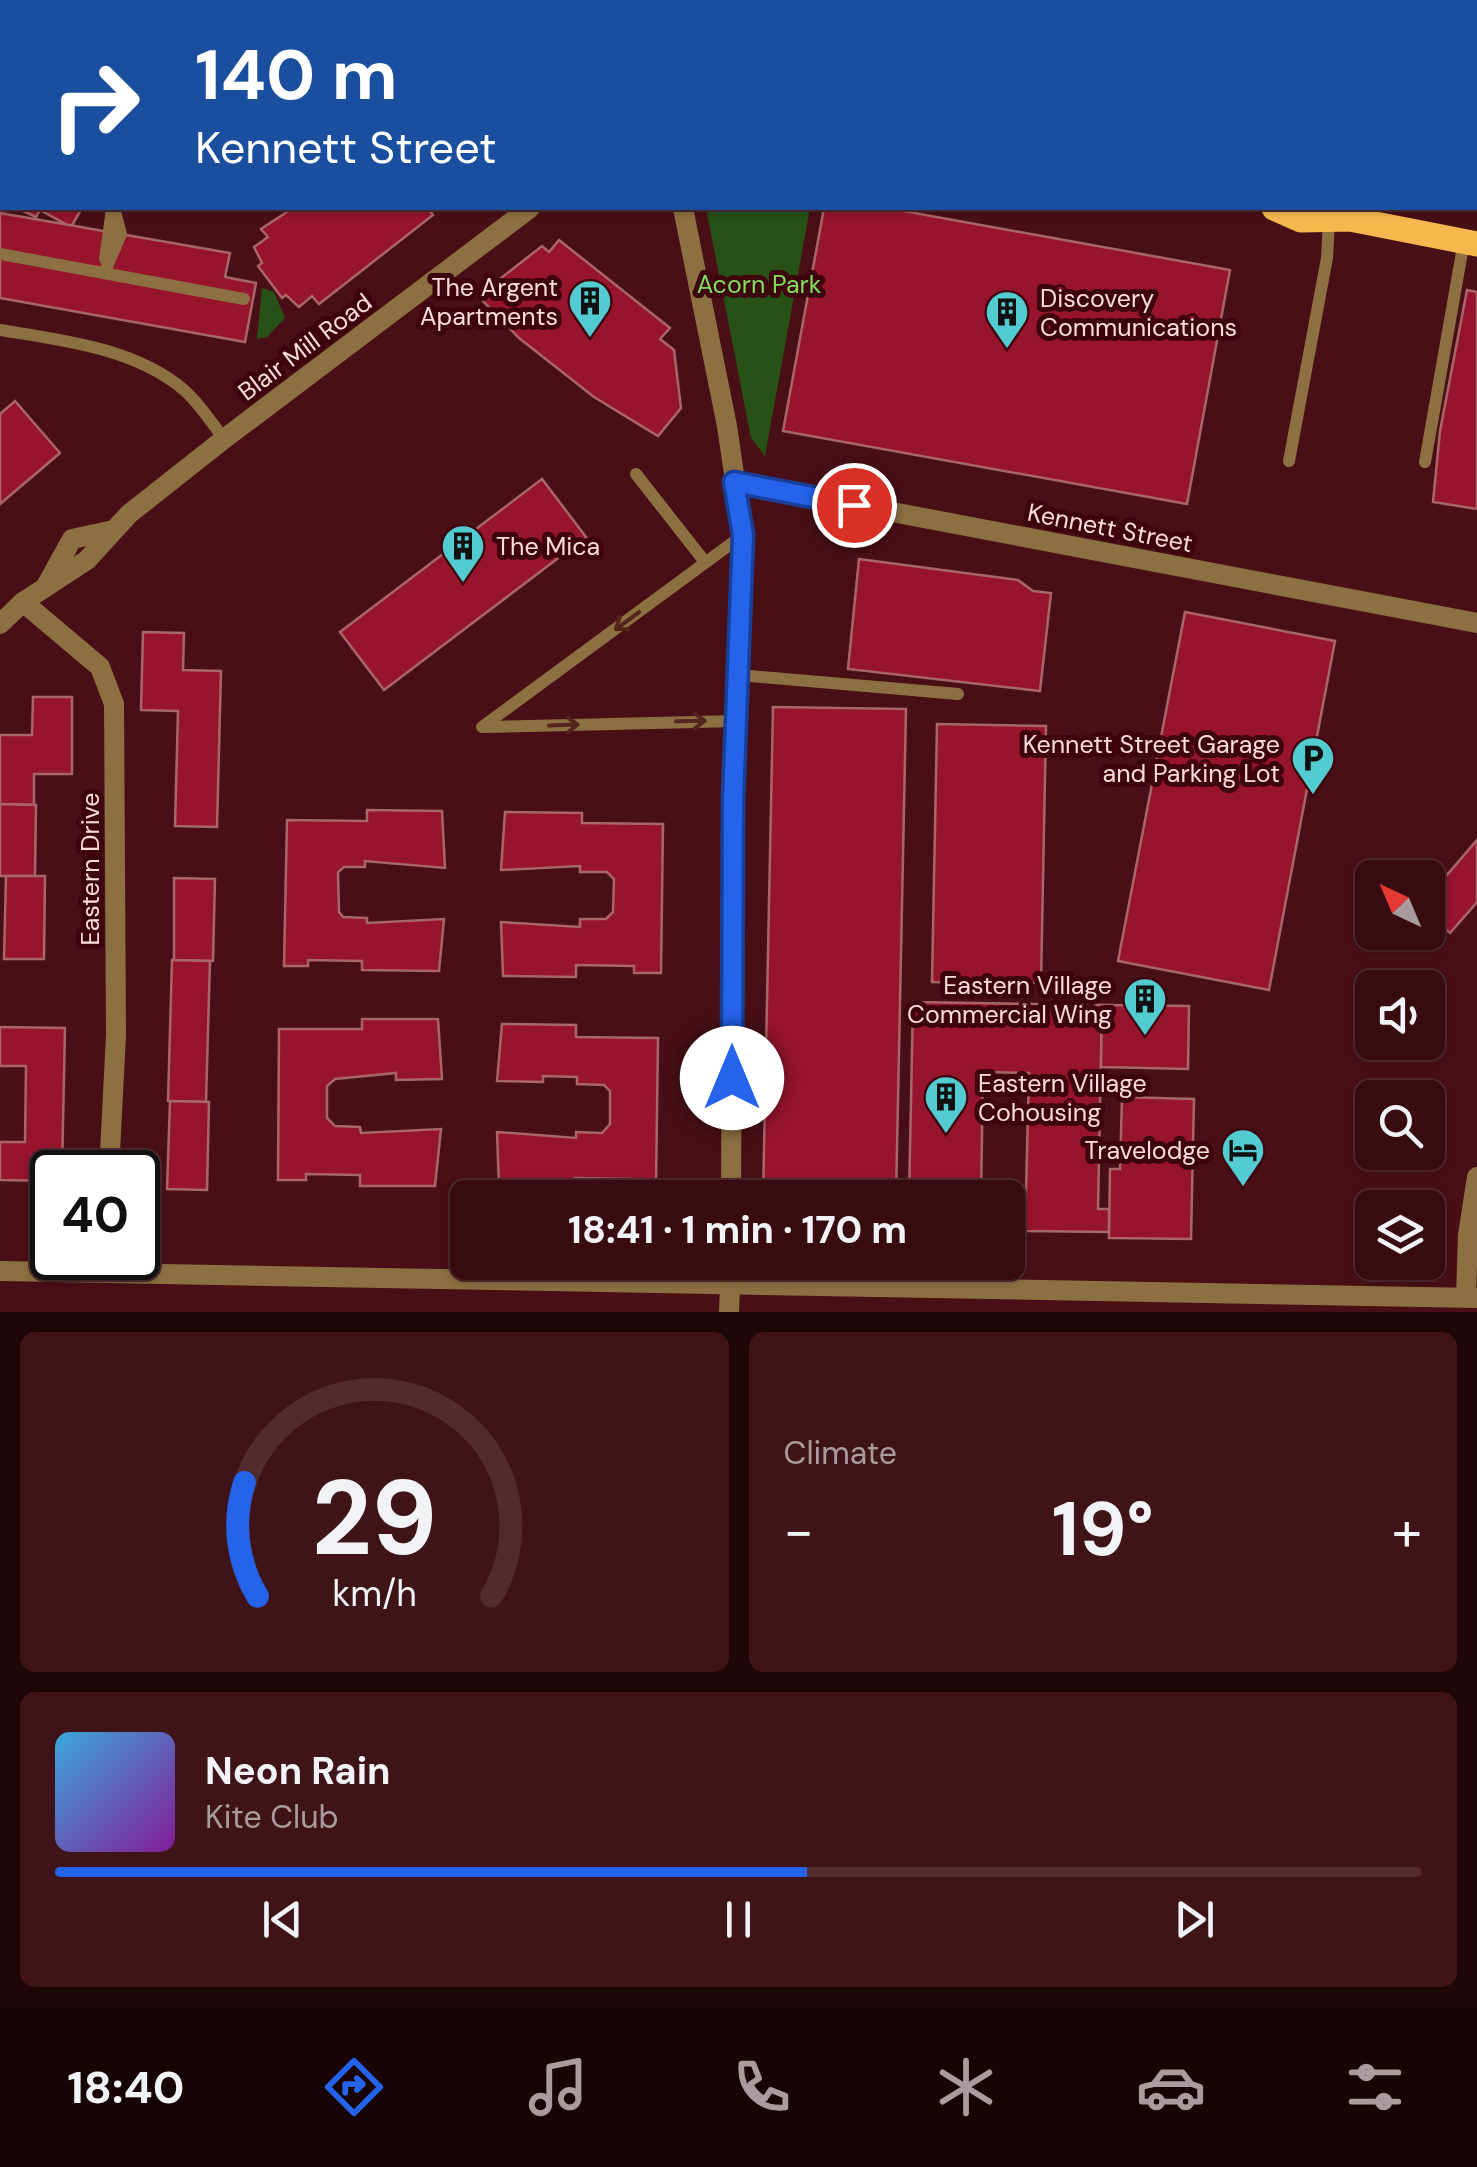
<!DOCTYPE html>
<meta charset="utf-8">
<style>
body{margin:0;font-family:"DM Sans",sans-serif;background:#3e1419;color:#f1f3f6;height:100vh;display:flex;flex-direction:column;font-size:38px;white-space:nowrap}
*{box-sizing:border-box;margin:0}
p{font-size:32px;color:#aa9b9f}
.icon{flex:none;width:55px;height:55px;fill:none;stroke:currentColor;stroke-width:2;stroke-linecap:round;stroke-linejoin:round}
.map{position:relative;height:1312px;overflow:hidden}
.sheet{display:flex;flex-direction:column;gap:20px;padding:20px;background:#1e0609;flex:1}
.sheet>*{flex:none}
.top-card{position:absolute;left:0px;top:0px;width:1478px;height:210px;box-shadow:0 2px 8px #0004,0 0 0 2px #512b30;background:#1a4fa0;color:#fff;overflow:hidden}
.needle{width:65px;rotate:316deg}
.tools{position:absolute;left:1355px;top:860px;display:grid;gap:20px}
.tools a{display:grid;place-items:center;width:90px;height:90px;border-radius:15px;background:#370b10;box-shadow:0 2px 8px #0004,0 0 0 2px #512b30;font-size:50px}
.speed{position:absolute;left:30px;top:1150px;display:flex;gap:20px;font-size:50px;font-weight:700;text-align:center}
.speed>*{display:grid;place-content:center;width:130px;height:130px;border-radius:50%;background:#370b10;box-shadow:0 2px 8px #0004,0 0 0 2px #512b30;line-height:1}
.speed .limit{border:5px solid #111;border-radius:15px;background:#fff;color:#111}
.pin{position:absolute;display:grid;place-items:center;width:85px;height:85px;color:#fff;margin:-42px;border:5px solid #fff;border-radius:50%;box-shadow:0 2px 10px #0007}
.me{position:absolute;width:110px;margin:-55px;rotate:0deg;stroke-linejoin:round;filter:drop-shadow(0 0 8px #0008)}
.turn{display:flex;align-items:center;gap:35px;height:210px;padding:0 30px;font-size:45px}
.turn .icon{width:130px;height:130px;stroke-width:2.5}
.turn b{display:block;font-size:70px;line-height:85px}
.big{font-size:75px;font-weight:700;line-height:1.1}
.sheet .widget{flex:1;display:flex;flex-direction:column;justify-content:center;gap:15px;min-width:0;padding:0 35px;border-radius:15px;background:#3e1419}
.sheet .dial{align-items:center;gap:0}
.dial svg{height:260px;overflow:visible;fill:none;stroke:#512b30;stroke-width:7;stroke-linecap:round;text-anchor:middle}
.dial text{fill:#f1f3f6;stroke:none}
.song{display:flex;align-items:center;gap:30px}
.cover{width:120px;height:120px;border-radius:15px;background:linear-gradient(135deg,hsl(200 70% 55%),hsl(290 70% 35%))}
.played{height:10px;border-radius:5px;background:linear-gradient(90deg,#2563eb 55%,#512b30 55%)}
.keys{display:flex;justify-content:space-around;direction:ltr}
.heat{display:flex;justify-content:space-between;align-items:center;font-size:55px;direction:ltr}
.sheet .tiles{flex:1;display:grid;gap:20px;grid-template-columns:1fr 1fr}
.widget:last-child{grid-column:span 2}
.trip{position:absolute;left:450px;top:1180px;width:575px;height:100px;border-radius:15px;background:#370b10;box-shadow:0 2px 8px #0004,0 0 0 2px #512b30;font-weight:700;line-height:100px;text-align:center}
.tab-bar{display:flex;height:160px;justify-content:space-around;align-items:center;background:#160406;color:#aa9b9f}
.tab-bar .icon{width:70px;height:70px}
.tab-bar .on{color:#2563eb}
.tab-bar b{font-size:45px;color:#f1f3f6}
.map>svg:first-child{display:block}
.green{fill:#275117}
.building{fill:#97142d;stroke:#a96668;stroke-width:2.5}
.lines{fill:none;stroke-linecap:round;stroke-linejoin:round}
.service{stroke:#8d7042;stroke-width:12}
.minor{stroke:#8d7042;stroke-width:20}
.tertiary{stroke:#8d7042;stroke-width:20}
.primary{stroke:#f5b84f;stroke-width:25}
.oneway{stroke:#55241d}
.route-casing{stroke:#184099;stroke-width:25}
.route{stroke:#2563eb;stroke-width:18}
.labels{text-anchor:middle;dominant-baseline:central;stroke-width:10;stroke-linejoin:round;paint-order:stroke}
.park-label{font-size:25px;fill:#80e05c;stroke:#3d040d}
.poi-label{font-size:25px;fill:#fcdcdc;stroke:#3d040d;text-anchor:end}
.street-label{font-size:25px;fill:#fcdcdc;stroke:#3d040d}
</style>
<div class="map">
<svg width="1477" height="1312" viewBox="0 0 1477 1312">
<rect width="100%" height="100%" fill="#490f16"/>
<!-- green -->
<g class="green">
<path d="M 706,208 L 810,208 L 765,456 L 751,438 Z"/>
<path d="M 262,288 L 274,292 L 285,318 L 267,337 L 257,339 Z"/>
</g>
<!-- building -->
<g class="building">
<path d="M 588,0 L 659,0 L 659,2 Z"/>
<path d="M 1165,0 L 1253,0 L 1164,2 Z"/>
<path d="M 1337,0 L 1477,0 L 1477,65 L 1475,2 Z"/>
<path d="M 0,97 L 2,98 L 2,200 L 0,199 Z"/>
<path d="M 17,208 L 82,208 L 71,227 L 40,210 L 36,217 Z"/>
<path d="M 293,208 L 428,208 L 433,215 L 319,304 L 312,296 L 299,307 L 286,295 L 282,298 L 258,266 L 262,263 L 254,247 L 268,237 L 261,229 Z"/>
<path d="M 824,208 L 887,208 L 1230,270 L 1187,504 L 783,431 Z"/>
<path d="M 0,213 L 230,253 L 225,277 L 256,283 L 245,342 L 0,298 Z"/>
<path d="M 559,240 L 670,328 L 660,339 L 674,350 L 681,408 L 658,436 L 594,397 L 519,338 L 478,296 L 542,246 L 549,252 Z"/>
<path d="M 1467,290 L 1477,292 L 1477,509 L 1433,502 L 1440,431 Z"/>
<path d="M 15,401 L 60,453 L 0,504 L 0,414 Z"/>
<path d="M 542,479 L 586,537 L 384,690 L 340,632 Z"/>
<path d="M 859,559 L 1018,580 L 1033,591 L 1051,593 L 1040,691 L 848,669 Z"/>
<path d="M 1185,612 L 1335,641 L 1269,990 L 1118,961 Z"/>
<path d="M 143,632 L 184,633 L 183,670 L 221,671 L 217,827 L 175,826 L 178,711 L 141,710 Z"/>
<path d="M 33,697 L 72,697 L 72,774 L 34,774 L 34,805 L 0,804 L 0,735 L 32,735 Z"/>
<path d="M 773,707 L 906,709 L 896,1198 L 763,1198 Z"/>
<path d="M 937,724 L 1046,726 L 1041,983 L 932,982 Z"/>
<path d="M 0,804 L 36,805 L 35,876 L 0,876 Z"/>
<path d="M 367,810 L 442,811 L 445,868 L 365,861 L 365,867 L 344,867 L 338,872 L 339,912 L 343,917 L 367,918 L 367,923 L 444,919 L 439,971 L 362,970 L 362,961 L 308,960 L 308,966 L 284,966 L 287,820 L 367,821 Z"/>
<path d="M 505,812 L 582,813 L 582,823 L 663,824 L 661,973 L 634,973 L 634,966 L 576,965 L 576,977 L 503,976 L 501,922 L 580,927 L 580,919 L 606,919 L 613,912 L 614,879 L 607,872 L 580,872 L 580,866 L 501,870 Z"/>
<path d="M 1477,840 L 1477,902 L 1450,933 L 1428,914 L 1428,897 Z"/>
<path d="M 6,876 L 45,876 L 44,959 L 4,959 Z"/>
<path d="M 174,878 L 215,879 L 213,961 L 174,960 Z"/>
<path d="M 172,960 L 210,961 L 206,1102 L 168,1101 Z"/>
<path d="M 913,1002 L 1102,1005 L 1098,1209 L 1109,1209 L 1109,1232 L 1025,1231 L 1029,1073 L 983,1072 L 981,1198 L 909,1198 Z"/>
<path d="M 1102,1005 L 1189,1006 L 1188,1069 L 1101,1067 Z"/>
<path d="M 362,1019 L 438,1019 L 442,1079 L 396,1080 L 396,1073 L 335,1079 L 327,1086 L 327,1118 L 335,1126 L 360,1127 L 361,1133 L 441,1129 L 435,1186 L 360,1186 L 360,1175 L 306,1174 L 306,1180 L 278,1180 L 279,1029 L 362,1029 Z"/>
<path d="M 502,1024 L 576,1025 L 576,1037 L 658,1038 L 656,1185 L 631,1185 L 631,1179 L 575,1178 L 574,1189 L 499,1188 L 497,1132 L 576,1138 L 576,1132 L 602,1133 L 610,1124 L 610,1091 L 604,1085 L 577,1084 L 577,1077 L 543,1076 L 543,1082 L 497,1081 Z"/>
<path d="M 0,1027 L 65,1028 L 62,1172 L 52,1172 L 52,1181 L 0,1180 L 0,1142 L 25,1142 L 26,1066 L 0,1066 Z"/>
<path d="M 1122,1097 L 1194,1099 L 1191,1239 L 1109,1238 L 1110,1169 L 1120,1169 Z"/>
<path d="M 170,1101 L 209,1102 L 207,1190 L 167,1189 Z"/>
</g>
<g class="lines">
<!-- service -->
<g class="service">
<path d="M 192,2 L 192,0"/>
<path d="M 1088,2 L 1089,0"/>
<path d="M 0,254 L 244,299"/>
<path d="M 105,259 L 112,209"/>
<path d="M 105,271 L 121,234 L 114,208"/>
<path d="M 0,330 C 61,340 135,348 184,390 C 200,404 211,422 224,439"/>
<path d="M 1289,461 L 1327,258 L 1329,221"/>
<path d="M 1425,462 L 1464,241"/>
<path d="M 636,474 L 705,562"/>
<path d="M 738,675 L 958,694"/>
<path d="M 482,727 L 743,535"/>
<path d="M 484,727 L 736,721"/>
</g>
<!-- minor -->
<g class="minor">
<path d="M 1303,2 L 1303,0"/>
<path d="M 23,602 L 100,667 L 114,704 L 116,1035 L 109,1172"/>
</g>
<!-- tertiary -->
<g class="tertiary">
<path d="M 683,208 L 727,426 L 743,535 L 733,801 L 731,1198"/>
<path d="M 734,482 L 1477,623"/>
<path d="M 46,586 L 72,539 L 114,530"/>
<path d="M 0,624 L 23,602 L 87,560 L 129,514 L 224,439 L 530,208"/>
<path d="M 0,1271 L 1477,1298"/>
<path d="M 1466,1297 L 1468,1235 L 1477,1177"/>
<path d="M 729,1312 L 731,1262"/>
</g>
<!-- primary -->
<g class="primary">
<path d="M 161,0 L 174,2"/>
<path d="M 1274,208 L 1301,220 L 1350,219 L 1477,244"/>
</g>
</g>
<!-- one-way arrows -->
<defs><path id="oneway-shaft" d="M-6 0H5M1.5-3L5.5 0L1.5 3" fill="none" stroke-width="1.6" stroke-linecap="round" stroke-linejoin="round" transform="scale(2.5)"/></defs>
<g class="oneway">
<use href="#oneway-shaft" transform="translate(627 621) rotate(144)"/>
<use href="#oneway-shaft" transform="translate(691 721) rotate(-1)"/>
<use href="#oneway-shaft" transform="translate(564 725) rotate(-2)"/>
</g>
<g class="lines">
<!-- route casing -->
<g class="route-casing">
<path id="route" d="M 732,1078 L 733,800 L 743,535 L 734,482 L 854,505"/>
</g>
<!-- route -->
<use href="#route" class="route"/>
</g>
<!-- icons -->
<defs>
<g id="building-pin" transform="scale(2.25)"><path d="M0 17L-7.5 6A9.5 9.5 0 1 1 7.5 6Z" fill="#52ccd0" stroke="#3d040d"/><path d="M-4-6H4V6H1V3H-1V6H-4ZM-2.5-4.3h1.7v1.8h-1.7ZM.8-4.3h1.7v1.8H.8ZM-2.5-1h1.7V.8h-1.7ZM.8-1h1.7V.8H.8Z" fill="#111"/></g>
<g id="parking-pin" transform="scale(2.25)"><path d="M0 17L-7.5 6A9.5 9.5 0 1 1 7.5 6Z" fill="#52ccd0" stroke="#3d040d"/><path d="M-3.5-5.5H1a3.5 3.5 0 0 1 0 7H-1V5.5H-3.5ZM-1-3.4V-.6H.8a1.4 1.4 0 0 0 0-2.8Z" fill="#111"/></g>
<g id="hotel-pin" transform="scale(2.25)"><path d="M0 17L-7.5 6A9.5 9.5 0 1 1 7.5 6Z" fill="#52ccd0" stroke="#3d040d"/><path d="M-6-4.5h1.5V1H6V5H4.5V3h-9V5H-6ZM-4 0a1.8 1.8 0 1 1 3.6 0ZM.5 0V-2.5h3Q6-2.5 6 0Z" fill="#111"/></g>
</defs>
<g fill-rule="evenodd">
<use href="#building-pin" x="590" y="301"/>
<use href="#building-pin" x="1007" y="312"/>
<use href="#building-pin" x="463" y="546"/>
<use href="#parking-pin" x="1313" y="758"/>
<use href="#building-pin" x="1145" y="999"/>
<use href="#building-pin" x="946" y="1097"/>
<use href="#hotel-pin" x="1243" y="1150"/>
</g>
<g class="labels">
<!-- park labels -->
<g class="park-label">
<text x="759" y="284">Acorn Park</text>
</g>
<!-- poi labels -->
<g class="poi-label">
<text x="558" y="287">The Argent<tspan x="558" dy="29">Apartments</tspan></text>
<text x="1040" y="298" text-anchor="start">Discovery<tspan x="1040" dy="29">Communications</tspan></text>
<text x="496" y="546" text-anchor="start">The Mica</text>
<text x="1280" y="744">Kennett Street Garage<tspan x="1280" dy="29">and Parking Lot</tspan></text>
<text x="1112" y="985">Eastern Village<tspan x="1112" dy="29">Commercial Wing</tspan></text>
<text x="978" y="1083" text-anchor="start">Eastern Village<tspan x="978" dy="29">Cohousing</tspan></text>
<text x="1210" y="1150">Travelodge</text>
</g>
<!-- street labels -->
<g class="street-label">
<text transform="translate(305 347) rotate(-37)">Blair Mill Road</text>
<text transform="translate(1110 528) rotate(11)">Kennett Street</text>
<text transform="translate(90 869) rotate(-90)">Eastern Drive</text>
</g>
</g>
</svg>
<div class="tools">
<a><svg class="needle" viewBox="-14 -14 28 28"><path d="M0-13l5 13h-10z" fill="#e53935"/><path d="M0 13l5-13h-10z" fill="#aa9b9f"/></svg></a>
<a><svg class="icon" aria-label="sound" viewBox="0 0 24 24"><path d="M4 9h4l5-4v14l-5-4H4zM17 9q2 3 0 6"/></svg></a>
<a><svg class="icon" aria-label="search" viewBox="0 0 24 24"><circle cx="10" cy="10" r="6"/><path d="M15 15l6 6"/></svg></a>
<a><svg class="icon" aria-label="layers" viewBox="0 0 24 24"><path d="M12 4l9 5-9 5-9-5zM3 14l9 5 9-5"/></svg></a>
</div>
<div class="speed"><div class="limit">40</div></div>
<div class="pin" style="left:854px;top:505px;background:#d93025"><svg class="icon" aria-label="arrive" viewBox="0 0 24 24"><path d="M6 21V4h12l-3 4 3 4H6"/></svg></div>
<svg class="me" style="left:732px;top:1078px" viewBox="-20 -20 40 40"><circle r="19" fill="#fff"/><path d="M0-13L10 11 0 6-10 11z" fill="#2563eb"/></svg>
<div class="trip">18:41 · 1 min · 170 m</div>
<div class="top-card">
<div class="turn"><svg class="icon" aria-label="right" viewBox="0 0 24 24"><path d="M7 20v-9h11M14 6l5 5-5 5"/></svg><div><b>140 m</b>Kennett Street</div></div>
</div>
</div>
<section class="sheet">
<div class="tiles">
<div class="widget dial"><svg viewBox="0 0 100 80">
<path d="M14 69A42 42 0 1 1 86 69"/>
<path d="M14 69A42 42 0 0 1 10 34" stroke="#2563eb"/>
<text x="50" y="56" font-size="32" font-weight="700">29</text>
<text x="50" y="72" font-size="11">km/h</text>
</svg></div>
<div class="widget"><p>Climate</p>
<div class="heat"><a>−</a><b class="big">19°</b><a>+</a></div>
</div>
<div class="widget">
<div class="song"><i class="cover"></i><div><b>Neon Rain</b><p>Kite Club</p></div></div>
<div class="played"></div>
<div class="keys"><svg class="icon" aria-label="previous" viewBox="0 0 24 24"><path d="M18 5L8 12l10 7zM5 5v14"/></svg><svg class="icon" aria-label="pause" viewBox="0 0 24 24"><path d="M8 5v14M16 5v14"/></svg><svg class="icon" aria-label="next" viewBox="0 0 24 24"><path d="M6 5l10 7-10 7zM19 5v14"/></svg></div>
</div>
</div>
</section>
<nav class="tab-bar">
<b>18:40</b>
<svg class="icon on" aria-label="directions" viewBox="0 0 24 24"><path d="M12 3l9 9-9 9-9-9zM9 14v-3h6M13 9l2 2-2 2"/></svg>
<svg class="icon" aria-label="music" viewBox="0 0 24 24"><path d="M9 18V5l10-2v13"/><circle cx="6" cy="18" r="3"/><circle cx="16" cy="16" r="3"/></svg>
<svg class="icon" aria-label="phone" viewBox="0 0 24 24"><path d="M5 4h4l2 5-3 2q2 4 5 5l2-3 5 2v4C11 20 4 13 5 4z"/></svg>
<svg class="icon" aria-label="climate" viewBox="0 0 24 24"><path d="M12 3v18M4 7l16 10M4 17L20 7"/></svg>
<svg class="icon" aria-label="car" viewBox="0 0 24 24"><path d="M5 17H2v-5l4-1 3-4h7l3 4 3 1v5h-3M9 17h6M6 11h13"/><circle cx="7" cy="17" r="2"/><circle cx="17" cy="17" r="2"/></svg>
<svg class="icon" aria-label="filters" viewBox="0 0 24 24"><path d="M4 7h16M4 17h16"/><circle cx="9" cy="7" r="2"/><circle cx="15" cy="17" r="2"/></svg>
</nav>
